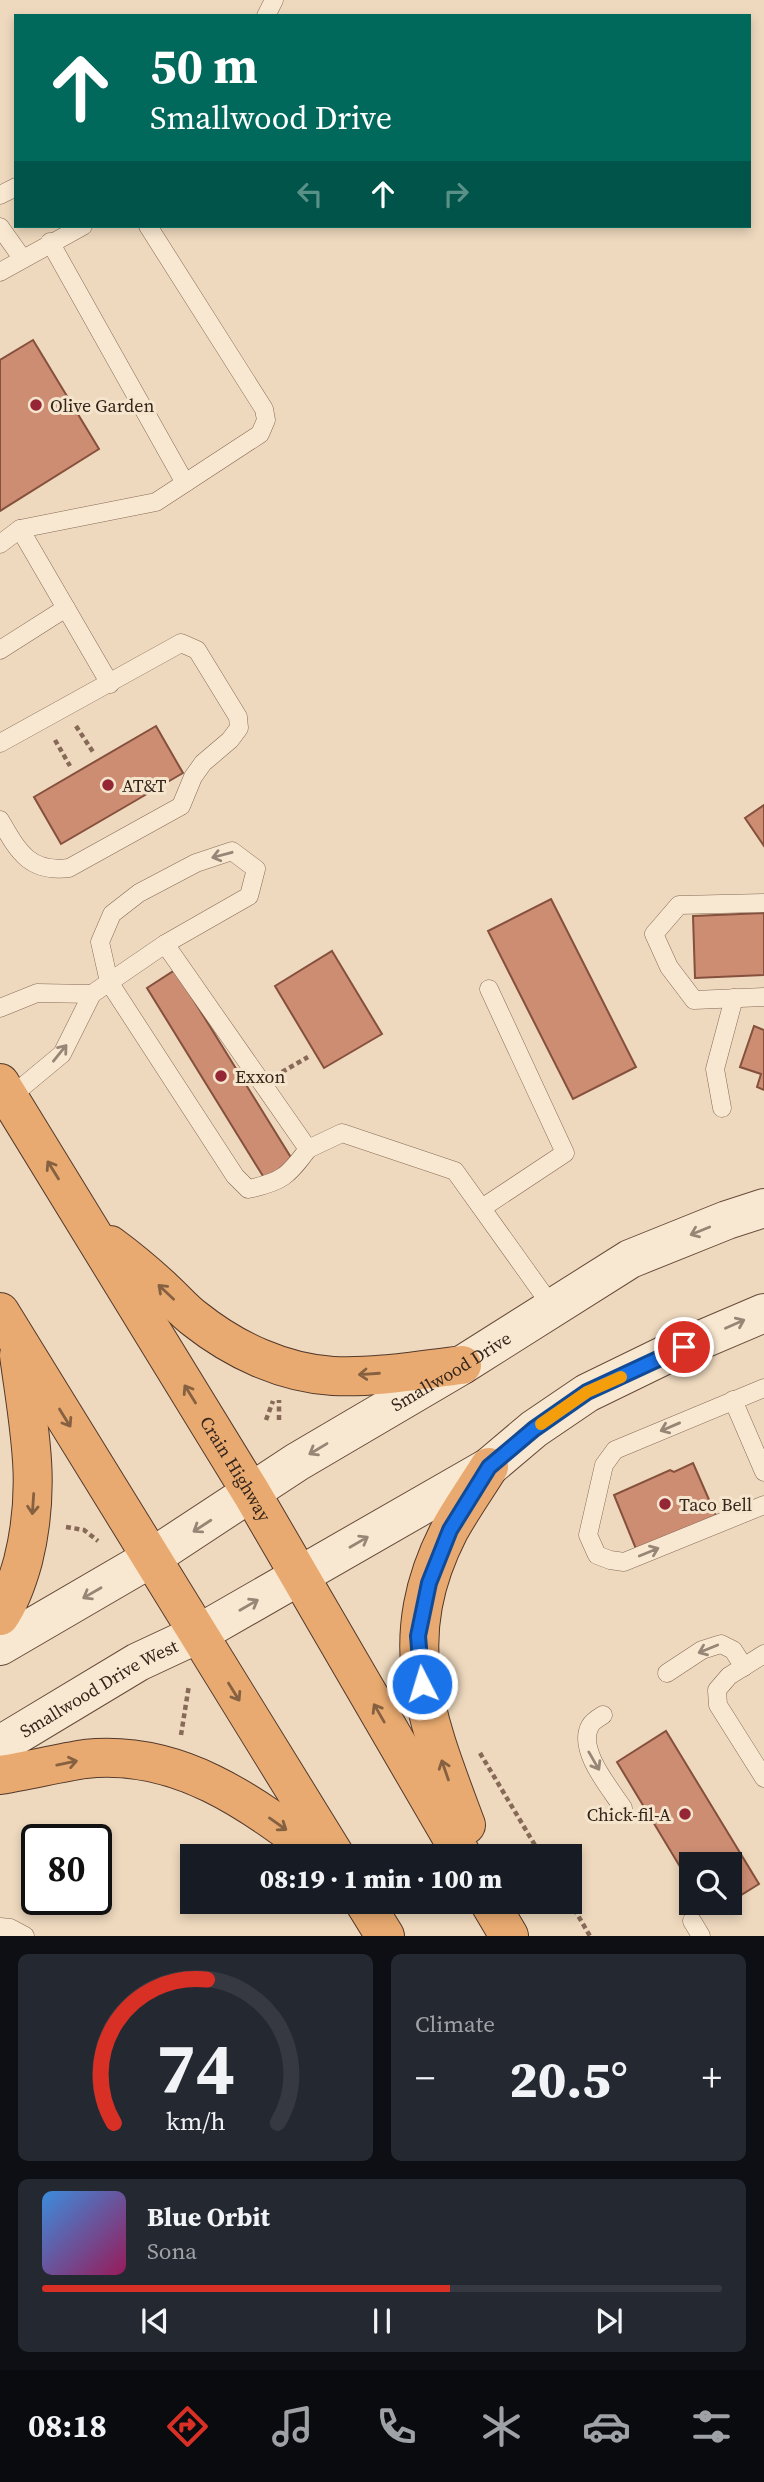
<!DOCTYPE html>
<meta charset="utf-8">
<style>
body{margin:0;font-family:"Source Serif 4",serif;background:#242831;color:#f1f3f6;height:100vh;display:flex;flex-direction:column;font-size:26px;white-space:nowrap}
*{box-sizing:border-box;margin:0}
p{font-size:23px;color:#9ea1a6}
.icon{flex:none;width:38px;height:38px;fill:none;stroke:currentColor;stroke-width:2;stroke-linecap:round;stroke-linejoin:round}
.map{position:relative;height:1936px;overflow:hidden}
.panel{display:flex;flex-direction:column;gap:18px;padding:18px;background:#0d0f14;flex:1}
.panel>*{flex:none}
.guide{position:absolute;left:14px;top:14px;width:737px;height:214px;border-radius:0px;box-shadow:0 4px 10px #0003;background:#00695c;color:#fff;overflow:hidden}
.controls{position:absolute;left:679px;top:1852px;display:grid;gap:14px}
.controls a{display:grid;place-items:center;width:63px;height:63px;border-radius:0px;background:#171b24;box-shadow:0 4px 10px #0003;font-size:35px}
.speed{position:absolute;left:21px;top:1824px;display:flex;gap:14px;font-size:35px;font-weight:700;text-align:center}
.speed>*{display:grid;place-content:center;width:91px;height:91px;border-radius:50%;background:#171b24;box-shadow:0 4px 10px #0003;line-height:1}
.speed .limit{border:4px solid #111;border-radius:10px;background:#fff;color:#111}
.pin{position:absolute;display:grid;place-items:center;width:60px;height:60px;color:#fff;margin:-30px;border:4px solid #fff;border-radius:50%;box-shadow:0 2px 7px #0007}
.me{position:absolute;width:77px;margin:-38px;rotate:355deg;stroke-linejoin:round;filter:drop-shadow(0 0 5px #0008)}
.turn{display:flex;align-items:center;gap:24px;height:147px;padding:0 21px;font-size:32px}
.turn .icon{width:91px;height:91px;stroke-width:2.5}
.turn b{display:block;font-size:49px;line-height:60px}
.lanes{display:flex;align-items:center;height:66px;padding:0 21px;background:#0003;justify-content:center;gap:35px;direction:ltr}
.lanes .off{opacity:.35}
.big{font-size:52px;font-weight:800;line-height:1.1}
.panel .card{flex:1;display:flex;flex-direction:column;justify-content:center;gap:10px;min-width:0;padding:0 24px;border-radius:10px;background:#242831}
.panel .dial{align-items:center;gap:0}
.dial svg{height:182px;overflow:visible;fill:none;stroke:#363941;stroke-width:7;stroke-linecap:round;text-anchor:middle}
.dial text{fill:#f1f3f6;stroke:none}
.song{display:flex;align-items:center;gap:21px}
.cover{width:84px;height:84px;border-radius:10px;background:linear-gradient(135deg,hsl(210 70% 55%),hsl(330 70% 35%))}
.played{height:7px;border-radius:4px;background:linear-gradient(90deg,#d93025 60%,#363941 60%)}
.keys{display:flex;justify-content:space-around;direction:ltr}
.heat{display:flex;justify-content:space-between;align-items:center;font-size:38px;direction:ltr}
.panel .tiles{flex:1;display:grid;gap:18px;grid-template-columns:1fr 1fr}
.card:last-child{grid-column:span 2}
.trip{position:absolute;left:180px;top:1844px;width:402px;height:70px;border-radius:0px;background:#171b24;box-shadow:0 4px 10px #0003;font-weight:800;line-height:70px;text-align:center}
.menu{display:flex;height:112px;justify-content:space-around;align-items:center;background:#090b0e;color:#9ea1a6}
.menu .icon{width:49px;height:49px}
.menu .active{color:#d93025}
.menu b{font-size:32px;color:#f1f3f6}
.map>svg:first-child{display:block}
.building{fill:#cc8d73;stroke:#85503c;stroke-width:2}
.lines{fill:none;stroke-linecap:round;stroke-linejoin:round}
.service-casing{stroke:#866a57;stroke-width:19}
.secondary-casing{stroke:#674b3a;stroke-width:40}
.trunk-casing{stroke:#53392b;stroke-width:40}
.path{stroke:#866a57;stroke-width:4.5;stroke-dasharray:5 3.5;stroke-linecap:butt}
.service{stroke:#f9e8d1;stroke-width:18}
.secondary{stroke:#f9e8d1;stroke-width:38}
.trunk{stroke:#e8aa70;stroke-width:38}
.oneway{stroke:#978676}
.oneway2{stroke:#866141}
.route-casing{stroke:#114b97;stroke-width:18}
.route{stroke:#1a73e8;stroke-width:12}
.slow{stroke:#f59e0b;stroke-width:12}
.poi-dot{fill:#952635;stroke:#f5e5cd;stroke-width:2.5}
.labels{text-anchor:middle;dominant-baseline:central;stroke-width:6;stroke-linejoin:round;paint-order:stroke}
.poi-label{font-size:18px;fill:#35251b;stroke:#f5e5cd;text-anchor:start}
.street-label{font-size:18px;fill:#35251b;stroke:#f5e5cd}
</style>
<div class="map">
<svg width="764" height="1936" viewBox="0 0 764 1936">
<rect width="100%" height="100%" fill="#eed9be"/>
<!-- building -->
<g class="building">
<path d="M 33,340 L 99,449 L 0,511 L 0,360 Z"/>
<path d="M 156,726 L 183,773 L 61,844 L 34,797 Z"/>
<path d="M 764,805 L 764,846 L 745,818 Z"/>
<path d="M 551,899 L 636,1067 L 573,1099 L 488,931 Z"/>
<path d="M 764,913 L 764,975 L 695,978 L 693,916 Z"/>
<path d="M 332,951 L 382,1034 L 324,1068 L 275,986 Z"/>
<path d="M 175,970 L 295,1164 L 266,1181 L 147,988 Z"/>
<path d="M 754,1026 L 764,1030 L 764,1090 L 757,1087 L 761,1074 L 740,1067 Z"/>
<path d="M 693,1463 L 717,1518 L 636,1549 L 614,1495 L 670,1470 L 674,1472 Z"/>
<path d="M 666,1731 L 759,1884 L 733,1900 L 730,1894 L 730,1864 L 691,1864 L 691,1885 L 617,1762 Z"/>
</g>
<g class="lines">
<!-- service casing -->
<g class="service-casing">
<g id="service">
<path d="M 266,16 L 274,0"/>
<path d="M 0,195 L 16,187"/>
<path d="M 0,227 L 22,258"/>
<path d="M 50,242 L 185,483"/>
<path d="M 0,272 L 83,226"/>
<path d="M 20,529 L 110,684"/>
<path d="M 0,544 L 20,529 L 156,502 L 260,434 L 266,420 L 264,409 L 148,226"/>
<path d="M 0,650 L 66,608"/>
<path d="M 0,743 L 181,643 L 197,650 L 238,717 L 239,728 L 230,740 L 203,763 L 193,777 L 181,806 L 69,868 C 29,873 18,851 0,820"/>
<path d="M 764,903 L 679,905 L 654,934 L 669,967 L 694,1000 L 764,997"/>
<path d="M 165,944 L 249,896 L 256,869 L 232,851 L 196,863 L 139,893 L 112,914 L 100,942 L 109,982 L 235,1176 L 248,1189 C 282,1182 288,1176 308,1149"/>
<path d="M 0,1008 L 37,993 L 92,994"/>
<path d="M 9,1098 L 62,1054 L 92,994 L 165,944 L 308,1149 L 342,1133 L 455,1171 L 553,1308"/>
<path d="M 722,1108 L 715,1069 L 734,998"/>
<path d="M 482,1208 L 565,1153 L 489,989"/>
<path d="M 764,1388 L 615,1450 L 604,1465 L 588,1535 L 597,1555 L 610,1560 L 624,1562 L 764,1505"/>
<path d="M 733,1400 L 764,1472"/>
<path d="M 764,1654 L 729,1676 L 717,1690 L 718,1705 L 764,1778"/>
<path d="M 667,1673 L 702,1650 L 721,1644 L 733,1650 L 744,1667"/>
<path d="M 603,1715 C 598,1718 592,1722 590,1726 C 577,1750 610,1788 623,1808"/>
<path d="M 692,1921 L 701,1936"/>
<path d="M 0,1927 L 10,1928 L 25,1936"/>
</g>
</g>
<!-- secondary casing -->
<g class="secondary-casing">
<g id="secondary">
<path id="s1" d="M 0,1646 L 151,1558 L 297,1462 L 462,1365 L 630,1259 L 727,1220 L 764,1208"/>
<path id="s2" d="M 0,1745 L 138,1662 L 198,1634 L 489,1467 L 534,1429 L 587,1393 L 663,1356 L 764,1313"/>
</g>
</g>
<!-- trunk casing -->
<g class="trunk-casing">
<g id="trunk">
<path id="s3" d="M 0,1083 L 252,1494 L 463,1857"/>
<path d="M 110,1245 C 129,1259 147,1274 164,1290 C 174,1299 184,1311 195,1319 C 234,1350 283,1373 333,1376 C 375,1378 420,1370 462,1365"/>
<path d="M 0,1312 L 336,1857"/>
<path d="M 0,1616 C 11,1600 18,1579 23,1561 C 42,1486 29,1429 19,1355"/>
<path d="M 0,1775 C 28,1771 57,1763 85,1759 C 180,1749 251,1803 323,1857"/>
<path d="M 466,1825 C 426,1718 393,1641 449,1531 C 461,1509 476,1488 489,1467"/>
<path d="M 364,1902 L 385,1936"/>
<path d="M 489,1902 L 509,1936"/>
</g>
</g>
<!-- path -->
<g class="path">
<path d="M 76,726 L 93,752"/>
<path d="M 55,740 L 70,766"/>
<path d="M 282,1072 L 308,1057"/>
<path d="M 266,1420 L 273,1401"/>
<path d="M 279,1420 L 279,1400"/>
<path d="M 66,1527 L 84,1530 L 98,1541"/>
<path d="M 181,1735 L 189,1685"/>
<path d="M 480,1753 L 542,1857"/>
<path d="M 570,1902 L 590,1936"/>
</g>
<!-- service -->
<use href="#service" class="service"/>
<!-- secondary -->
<use href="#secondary" class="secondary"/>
<!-- trunk -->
<use href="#trunk" class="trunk"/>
</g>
<!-- one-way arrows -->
<defs><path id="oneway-shaft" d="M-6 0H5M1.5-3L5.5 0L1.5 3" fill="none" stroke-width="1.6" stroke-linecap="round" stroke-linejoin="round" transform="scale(1.75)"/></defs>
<g class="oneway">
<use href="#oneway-shaft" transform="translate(222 855) rotate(165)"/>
<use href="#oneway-shaft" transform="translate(60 1053) rotate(-51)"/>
<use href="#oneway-shaft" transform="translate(700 1231) rotate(158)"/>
<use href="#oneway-shaft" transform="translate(735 1324) rotate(-24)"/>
<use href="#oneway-shaft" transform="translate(670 1427) rotate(157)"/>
<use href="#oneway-shaft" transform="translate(318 1449) rotate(149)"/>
<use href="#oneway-shaft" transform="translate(202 1526) rotate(147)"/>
<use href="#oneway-shaft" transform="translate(359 1542) rotate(-30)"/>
<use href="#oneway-shaft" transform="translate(649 1552) rotate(-22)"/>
<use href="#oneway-shaft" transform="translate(92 1593) rotate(150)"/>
<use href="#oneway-shaft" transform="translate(249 1605) rotate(-30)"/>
<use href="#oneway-shaft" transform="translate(708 1649) rotate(158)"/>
<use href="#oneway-shaft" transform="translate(594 1761) rotate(60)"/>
</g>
<g class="oneway2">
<use href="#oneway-shaft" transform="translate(53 1170) rotate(-122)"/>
<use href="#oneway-shaft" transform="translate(166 1292) rotate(-137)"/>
<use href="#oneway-shaft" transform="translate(369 1374) rotate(176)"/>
<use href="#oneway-shaft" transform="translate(190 1394) rotate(-122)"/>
<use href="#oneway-shaft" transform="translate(65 1418) rotate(58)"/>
<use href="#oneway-shaft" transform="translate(33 1504) rotate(94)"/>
<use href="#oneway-shaft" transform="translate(234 1692) rotate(58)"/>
<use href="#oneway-shaft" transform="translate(379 1713) rotate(-120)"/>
<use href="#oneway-shaft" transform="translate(67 1763) rotate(-12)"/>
<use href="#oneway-shaft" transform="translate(445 1770) rotate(-109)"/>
<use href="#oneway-shaft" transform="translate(278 1824) rotate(35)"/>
</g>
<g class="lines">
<!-- route casing -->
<g class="route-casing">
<path id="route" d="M 422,1684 L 418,1636 L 429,1583 L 450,1530 L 489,1467 L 534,1429 L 587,1392 L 684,1347"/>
</g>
<!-- route -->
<use href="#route" class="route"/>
<!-- slow -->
<path class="slow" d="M 541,1424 L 587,1392 L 621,1377"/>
</g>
<!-- markers -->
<g class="poi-dot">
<circle cx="36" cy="405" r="7"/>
<circle cx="108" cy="785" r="7"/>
<circle cx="221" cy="1076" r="7"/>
<circle cx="665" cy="1504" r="7"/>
<circle cx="685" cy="1814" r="7"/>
</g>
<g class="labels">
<!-- poi labels -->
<g class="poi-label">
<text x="50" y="405">Olive Garden</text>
<text x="122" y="785">AT&amp;T</text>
<text x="235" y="1076">Exxon</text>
<text x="679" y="1504">Taco Bell</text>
<text x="671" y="1814" text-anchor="end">Chick-fil-A</text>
</g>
<!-- street labels -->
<g class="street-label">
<text stroke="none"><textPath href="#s1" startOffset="528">Smallwood Drive</textPath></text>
<text stroke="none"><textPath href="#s3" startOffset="452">Crain Highway</textPath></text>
<text stroke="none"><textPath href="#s2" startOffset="114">Smallwood Drive West</textPath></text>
</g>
</g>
</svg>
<div class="controls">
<a><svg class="icon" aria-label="search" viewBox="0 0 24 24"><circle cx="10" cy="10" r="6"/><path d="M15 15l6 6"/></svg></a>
</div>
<div class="speed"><div class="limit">80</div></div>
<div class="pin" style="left:684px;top:1347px;background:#d93025"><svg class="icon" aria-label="arrive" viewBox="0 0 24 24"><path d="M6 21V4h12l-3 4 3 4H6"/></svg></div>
<svg class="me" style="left:422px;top:1684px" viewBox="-20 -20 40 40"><circle r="17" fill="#1a73e8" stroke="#fff" stroke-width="3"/><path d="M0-11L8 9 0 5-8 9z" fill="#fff"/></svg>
<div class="trip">08:19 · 1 min · 100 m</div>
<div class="guide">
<div class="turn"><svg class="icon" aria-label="ahead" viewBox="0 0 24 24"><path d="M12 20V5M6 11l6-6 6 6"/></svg><div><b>50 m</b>Smallwood Drive</div></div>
<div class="lanes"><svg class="icon off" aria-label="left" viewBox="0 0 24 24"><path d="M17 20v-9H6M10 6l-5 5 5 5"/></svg><svg class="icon" aria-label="ahead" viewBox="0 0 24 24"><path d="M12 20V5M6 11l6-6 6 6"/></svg><svg class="icon off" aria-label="right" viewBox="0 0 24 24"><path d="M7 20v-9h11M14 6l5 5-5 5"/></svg></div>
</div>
</div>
<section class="panel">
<div class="tiles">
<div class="card dial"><svg viewBox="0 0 100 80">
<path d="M14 69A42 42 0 1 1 86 69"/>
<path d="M14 69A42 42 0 0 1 55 6" stroke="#d93025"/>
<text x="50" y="56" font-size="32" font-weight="700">74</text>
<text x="50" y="72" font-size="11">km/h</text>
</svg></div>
<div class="card"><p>Climate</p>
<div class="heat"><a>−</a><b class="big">20.5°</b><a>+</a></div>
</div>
<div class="card">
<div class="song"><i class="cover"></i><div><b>Blue Orbit</b><p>Sona</p></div></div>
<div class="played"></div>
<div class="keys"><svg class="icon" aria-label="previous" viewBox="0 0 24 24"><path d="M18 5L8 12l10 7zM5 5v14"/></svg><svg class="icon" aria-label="pause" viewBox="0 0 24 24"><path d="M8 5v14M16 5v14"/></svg><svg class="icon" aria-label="next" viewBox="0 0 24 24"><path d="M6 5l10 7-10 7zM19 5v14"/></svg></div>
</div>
</div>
</section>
<nav class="menu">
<b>08:18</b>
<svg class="icon active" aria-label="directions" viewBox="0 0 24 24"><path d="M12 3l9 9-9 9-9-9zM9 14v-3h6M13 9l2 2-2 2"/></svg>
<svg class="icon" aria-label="music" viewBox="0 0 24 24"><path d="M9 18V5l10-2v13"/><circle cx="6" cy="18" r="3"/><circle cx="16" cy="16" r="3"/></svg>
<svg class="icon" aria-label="phone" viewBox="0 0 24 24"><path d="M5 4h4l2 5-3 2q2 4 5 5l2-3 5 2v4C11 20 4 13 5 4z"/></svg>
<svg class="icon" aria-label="climate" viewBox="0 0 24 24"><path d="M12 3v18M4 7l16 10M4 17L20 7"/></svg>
<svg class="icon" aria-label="car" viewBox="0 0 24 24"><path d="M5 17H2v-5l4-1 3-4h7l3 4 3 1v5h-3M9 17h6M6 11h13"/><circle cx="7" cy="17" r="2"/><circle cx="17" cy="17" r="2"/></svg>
<svg class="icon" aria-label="filters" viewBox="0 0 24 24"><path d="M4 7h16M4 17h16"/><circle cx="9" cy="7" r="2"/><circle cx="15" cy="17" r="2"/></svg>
</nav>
